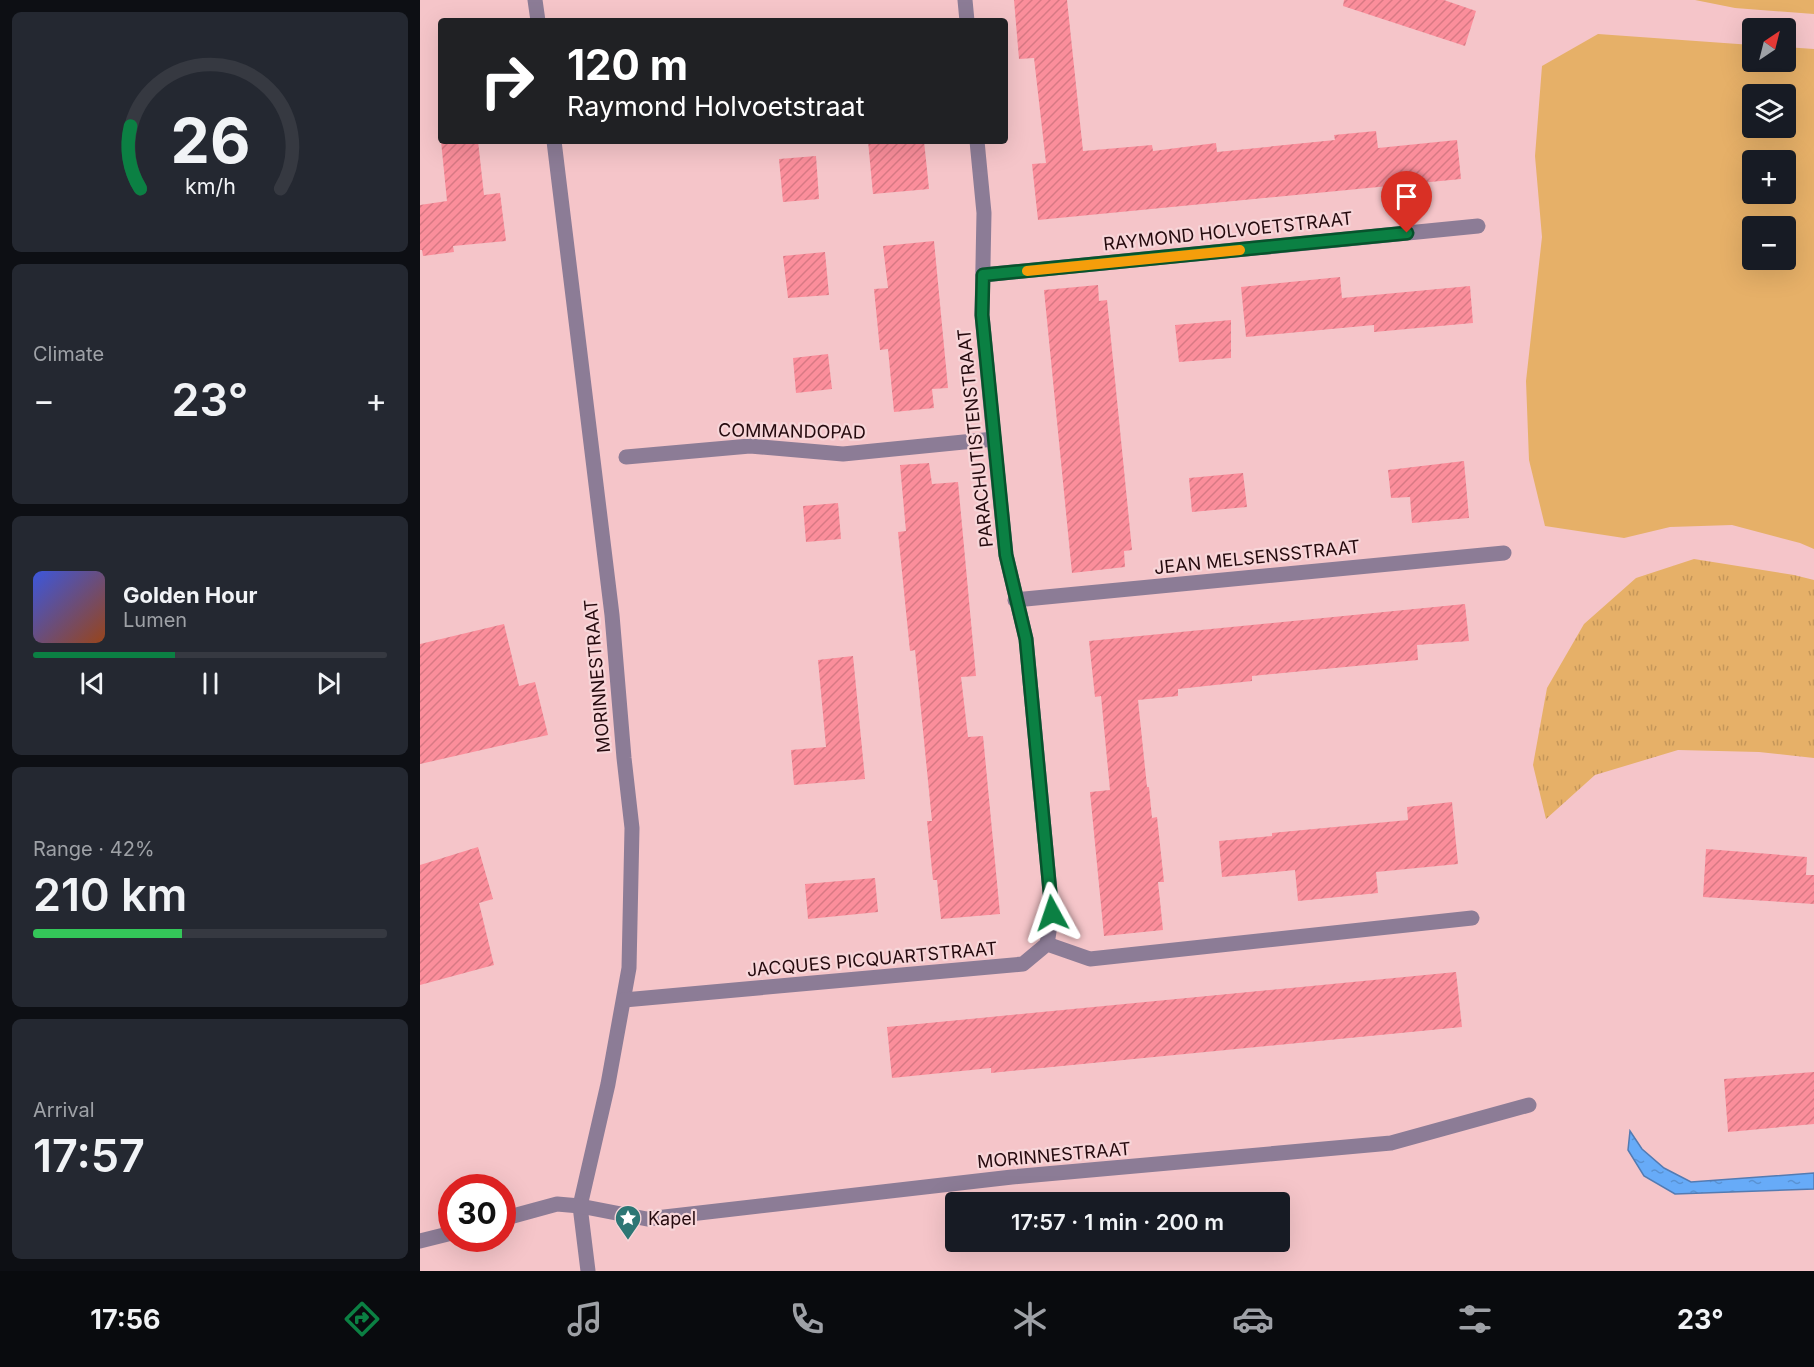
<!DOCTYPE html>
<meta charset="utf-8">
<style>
body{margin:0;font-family:Inter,sans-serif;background:#242831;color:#f1f3f6;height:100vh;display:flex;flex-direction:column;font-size:22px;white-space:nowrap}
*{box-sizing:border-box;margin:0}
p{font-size:20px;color:#9ea1a6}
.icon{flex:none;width:33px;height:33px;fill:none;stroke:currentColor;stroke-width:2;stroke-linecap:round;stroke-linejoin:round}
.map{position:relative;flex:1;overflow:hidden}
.side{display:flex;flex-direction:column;gap:12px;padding:12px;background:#0d0f14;width:420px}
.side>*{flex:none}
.banner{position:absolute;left:18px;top:18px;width:570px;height:126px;border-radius:6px;box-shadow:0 6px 24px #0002;background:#202124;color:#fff;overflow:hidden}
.needle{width:39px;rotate:35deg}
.buttons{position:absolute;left:1322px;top:18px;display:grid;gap:12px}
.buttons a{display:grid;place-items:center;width:54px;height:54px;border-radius:6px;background:#171b24;box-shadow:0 6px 24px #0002;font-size:30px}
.speed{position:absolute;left:18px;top:1174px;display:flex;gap:12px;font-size:30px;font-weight:700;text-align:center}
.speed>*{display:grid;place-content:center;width:78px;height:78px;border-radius:50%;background:#171b24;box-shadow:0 6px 24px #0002;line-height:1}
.speed .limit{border:9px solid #d22;background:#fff;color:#111}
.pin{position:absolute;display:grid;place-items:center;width:51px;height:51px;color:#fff;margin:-62px -26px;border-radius:50% 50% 50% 0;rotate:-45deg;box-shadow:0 0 6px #0007}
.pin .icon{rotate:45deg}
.me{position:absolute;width:66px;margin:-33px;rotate:355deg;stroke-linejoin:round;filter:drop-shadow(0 0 4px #0008)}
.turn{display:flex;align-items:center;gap:21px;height:126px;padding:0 30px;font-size:27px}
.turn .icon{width:78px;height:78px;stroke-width:2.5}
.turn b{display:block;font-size:42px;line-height:51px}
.big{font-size:45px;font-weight:600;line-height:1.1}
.side .card{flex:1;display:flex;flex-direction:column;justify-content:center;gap:9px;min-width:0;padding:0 21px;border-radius:9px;background:#242831}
.side .dial{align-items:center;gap:0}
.dial svg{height:156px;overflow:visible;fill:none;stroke:#363941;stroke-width:7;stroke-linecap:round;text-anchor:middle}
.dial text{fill:#f1f3f6;stroke:none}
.song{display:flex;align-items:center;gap:18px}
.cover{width:72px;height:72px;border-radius:9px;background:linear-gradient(135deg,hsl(230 70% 55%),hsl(20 70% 35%))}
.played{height:6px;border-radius:3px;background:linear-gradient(90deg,#0b8043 40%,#363941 40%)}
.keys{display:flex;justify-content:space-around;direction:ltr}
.heat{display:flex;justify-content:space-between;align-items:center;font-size:33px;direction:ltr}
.charge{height:9px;border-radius:4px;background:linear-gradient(90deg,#34c759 42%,#363941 0)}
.trip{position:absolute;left:525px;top:1192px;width:345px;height:60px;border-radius:6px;background:#171b24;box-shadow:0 6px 24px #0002;font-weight:600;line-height:60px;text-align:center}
.menu{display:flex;height:96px;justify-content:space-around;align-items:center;background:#090b0e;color:#9ea1a6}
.menu .icon{width:42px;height:42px}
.menu .active{color:#0b8043}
.menu b{font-size:27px;color:#f1f3f6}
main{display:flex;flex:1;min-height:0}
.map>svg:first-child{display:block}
.grass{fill:url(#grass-tufts)}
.green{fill:#e6b068;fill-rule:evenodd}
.water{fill:url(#water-ripples);stroke:#537bb2;stroke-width:1.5}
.building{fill:url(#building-hatch)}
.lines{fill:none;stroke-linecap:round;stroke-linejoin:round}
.minor{stroke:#8c7c96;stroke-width:15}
.route-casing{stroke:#07532c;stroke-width:15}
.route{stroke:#0b8043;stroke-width:10}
.slow{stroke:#f59e0b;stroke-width:10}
.labels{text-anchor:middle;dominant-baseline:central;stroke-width:4.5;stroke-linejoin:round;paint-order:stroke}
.street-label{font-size:18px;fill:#250a0e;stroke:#f7d6d9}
.poi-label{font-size:18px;fill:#250a0e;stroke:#f7d6d9;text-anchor:start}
</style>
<main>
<section class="side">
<div class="card dial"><svg viewBox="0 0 100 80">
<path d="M14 69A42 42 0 1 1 86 69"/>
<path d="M14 69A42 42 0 0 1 9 37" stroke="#0b8043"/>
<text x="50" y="56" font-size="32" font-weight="700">26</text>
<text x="50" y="72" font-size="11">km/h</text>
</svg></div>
<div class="card"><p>Climate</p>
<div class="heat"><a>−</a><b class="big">23°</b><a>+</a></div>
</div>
<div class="card">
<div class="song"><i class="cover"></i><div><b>Golden Hour</b><p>Lumen</p></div></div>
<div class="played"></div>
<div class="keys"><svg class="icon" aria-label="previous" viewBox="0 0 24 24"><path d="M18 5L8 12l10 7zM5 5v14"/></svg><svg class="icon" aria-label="pause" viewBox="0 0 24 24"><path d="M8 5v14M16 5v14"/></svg><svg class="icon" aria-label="next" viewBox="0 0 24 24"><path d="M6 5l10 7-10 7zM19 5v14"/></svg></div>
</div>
<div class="card"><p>Range · 42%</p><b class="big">210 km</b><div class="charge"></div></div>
<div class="card"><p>Arrival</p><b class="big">17:57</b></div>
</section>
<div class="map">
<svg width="1394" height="1271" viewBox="0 0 1394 1271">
<defs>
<pattern id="grass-tufts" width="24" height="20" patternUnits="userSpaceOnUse" patternTransform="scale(1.5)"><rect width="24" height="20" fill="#e6b068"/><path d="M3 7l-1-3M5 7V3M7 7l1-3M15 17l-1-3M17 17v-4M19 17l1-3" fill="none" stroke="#c59659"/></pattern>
<pattern id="water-ripples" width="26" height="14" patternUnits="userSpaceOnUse" patternTransform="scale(1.5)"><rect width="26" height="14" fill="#67abf8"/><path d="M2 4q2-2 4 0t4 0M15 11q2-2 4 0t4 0" fill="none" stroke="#5992d3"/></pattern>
<pattern id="building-hatch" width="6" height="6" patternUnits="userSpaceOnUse" patternTransform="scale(1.5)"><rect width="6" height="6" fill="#fb8e9b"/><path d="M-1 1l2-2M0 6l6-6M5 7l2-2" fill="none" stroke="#d77984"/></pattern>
</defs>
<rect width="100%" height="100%" fill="#f5c5c9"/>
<!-- grass -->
<path class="grass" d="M 1274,559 L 1374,575 L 1394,580 L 1394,758 L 1339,752 L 1258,750 L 1175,775 L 1126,819 L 1113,765 L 1127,688 L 1164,624 L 1216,578 Z"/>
<!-- green -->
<g class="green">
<path d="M 1275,0 L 1394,0 L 1394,14 L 1315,8 Z"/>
<path d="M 1178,34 L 1332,45 L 1332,62 L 1365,62 L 1365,47 L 1394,49 L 1394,549 L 1380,543 L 1312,525 L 1250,527 L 1204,538 L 1125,526 L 1109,460 L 1106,381 L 1122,237 L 1115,156 L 1122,66 ZM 1332,94 L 1365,94 L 1365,128 L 1332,128 ZM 1332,160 L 1365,160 L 1365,194 L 1332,194 ZM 1332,226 L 1365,226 L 1365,260 L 1332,260 Z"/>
</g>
<!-- water -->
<path class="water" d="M 1210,1131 L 1222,1149 L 1244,1168 L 1271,1182 L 1394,1173 L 1394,1189 L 1255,1194 L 1224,1176 L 1208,1150 Z"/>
<!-- building -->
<g class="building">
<path d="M 594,0 L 647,0 L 663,151 L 732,145 L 733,151 L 796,143 L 797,152 L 915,140 L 914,135 L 956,131 L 958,148 L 1037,140 L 1041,179 L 618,220 L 612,164 L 626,163 L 614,58 L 599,59 Z"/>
<path d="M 924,0 L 1024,0 L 1056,11 L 1045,46 L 923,6 Z"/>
<path d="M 21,141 L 58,141 L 64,195 L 80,193 L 86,241 L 33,246 L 34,252 L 3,256 L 2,250 L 0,250 L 0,205 L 27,201 Z"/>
<path d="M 448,141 L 504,141 L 509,189 L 453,194 Z"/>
<path d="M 396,156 L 399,199 L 363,202 L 359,159 Z"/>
<path d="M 514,241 L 528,388 L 512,389 L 514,408 L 474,412 L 468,349 L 460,350 L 454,289 L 468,288 L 463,246 Z"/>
<path d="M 405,252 L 409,295 L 368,298 L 363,256 Z"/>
<path d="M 920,277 L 922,298 L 1050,286 L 1053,323 L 954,332 L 954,325 L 826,337 L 821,287 Z"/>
<path d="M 678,285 L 679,301 L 687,300 L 712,550 L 704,551 L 705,567 L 652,573 L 624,290 Z"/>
<path d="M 811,320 L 811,358 L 759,362 L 755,325 Z"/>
<path d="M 408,354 L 412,389 L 376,393 L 373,358 Z"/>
<path d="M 1044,461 L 1049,518 L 992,523 L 990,497 L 971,498 L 968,470 Z"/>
<path d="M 509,463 L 512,484 L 538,482 L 556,676 L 541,677 L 548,737 L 563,736 L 580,914 L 521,919 L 517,880 L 513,880 L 507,821 L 512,821 L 495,650 L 490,651 L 478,532 L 486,531 L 480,465 Z"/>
<path d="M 823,473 L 827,507 L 772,512 L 769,478 Z"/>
<path d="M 418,503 L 421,539 L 386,542 L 383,506 Z"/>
<path d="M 1045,604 L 1049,641 L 997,645 L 998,660 L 832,676 L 832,681 L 758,689 L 758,696 L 718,700 L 727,787 L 729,787 L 732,818 L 737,817 L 744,882 L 738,882 L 743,930 L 684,936 L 670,792 L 690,790 L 681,696 L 675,697 L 669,641 Z"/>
<path d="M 84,624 L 99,686 L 115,682 L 128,735 L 0,764 L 0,644 Z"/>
<path d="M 433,656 L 445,779 L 374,785 L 371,750 L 406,747 L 398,660 Z"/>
<path d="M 1032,802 L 1038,864 L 956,872 L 958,893 L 878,901 L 875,870 L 802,877 L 799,841 L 852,836 L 852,833 L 988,820 L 987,807 Z"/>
<path d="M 58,847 L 73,899 L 59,903 L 74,965 L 0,985 L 0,865 Z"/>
<path d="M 1286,849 L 1387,857 L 1386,875 L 1394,875 L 1394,904 L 1283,897 Z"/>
<path d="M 455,878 L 458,912 L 388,919 L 385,884 Z"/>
<path d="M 1036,972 L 1042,1027 L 571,1073 L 571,1068 L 472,1078 L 467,1027 Z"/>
<path d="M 1394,1072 L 1394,1124 L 1308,1132 L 1304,1079 Z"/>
</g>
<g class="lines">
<!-- minor -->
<g class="minor">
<path d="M 115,0 L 118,21"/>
<path d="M 545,0 L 547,21"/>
<path d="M 134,141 L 192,615 L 204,758 L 212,828 L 209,968 L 188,1084 L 160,1206 L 168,1271"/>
<path d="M 557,141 L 564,213 L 562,315 L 574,439 L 586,555 L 606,639 L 632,913 L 627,944"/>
<path d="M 563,275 L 1058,226"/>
<path d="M 206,457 L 330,446 L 423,454 L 574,439"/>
<path d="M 595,600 L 1084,553"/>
<path d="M 204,1000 L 603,964 L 627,944 L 670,959 L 1052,918"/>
<path d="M 82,1219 L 137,1204 L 160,1206 L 227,1219 L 592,1177 L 971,1143 L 1109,1105"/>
<path d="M 0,1241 L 32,1233"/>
</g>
</g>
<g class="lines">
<!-- route casing -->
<g class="route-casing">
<path id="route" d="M 632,913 L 606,639 L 586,555 L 562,315 L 563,275 L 987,233"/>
</g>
<!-- route -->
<use href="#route" class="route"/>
<!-- slow -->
<path class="slow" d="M 607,271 L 820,250"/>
</g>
<!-- icons -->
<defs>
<g id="sight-pin" transform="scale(1.35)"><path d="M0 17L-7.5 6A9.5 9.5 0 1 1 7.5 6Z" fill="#2d7674" stroke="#f7d6d9"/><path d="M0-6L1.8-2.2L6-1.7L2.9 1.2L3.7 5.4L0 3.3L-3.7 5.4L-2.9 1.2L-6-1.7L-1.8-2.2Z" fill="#fff"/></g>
</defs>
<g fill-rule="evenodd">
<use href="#sight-pin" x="208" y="1218"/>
</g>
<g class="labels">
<!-- street labels -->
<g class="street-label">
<text transform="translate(808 231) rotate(-6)">RAYMOND HOLVOETSTRAAT</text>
<text transform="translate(372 431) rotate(1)">COMMANDOPAD</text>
<text transform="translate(555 438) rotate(-96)">PARACHUTISTENSTRAAT</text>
<text transform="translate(837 557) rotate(-6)">JEAN MELSENSSTRAAT</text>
<text transform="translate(177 676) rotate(-95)">MORINNESTRAAT</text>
<text transform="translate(452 959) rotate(-5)">JACQUES PICQUARTSTRAAT</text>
<text transform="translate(634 1155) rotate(-5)">MORINNESTRAAT</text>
</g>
<!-- poi labels -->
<g class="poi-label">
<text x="228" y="1218">Kapel</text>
</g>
</g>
</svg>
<div class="buttons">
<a><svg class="needle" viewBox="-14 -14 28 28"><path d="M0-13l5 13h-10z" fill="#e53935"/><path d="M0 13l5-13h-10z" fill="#9ea1a6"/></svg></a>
<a><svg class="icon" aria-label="layers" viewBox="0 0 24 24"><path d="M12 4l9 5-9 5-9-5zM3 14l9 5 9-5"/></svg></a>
<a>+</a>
<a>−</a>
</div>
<div class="speed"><div class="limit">30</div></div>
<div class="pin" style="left:987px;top:233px;background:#d93025"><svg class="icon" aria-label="arrive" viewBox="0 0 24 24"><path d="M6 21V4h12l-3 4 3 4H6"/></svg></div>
<svg class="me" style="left:632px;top:913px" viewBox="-20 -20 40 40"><path d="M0-17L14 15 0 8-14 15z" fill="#0b8043" stroke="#fff" stroke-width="4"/></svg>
<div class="trip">17:57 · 1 min · 200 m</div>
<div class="banner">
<div class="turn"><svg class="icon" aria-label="right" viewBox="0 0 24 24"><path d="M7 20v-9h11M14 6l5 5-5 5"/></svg><div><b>120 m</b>Raymond Holvoetstraat</div></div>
</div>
</div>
</main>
<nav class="menu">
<b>17:56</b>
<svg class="icon active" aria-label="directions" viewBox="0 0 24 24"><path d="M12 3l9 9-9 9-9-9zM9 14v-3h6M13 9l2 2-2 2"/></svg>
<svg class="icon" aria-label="music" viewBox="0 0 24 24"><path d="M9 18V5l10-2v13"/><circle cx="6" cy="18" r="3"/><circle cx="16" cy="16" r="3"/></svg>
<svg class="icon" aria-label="phone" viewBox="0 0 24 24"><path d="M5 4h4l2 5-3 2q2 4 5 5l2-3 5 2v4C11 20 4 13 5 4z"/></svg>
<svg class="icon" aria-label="climate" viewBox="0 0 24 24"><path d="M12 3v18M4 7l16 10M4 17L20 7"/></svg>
<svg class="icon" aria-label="car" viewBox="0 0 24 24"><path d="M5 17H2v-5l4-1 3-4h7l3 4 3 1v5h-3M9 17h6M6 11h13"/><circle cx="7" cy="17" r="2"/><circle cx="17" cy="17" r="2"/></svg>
<svg class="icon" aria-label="filters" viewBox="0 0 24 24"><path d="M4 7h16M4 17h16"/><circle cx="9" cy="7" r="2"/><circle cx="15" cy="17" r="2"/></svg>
<b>23°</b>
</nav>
